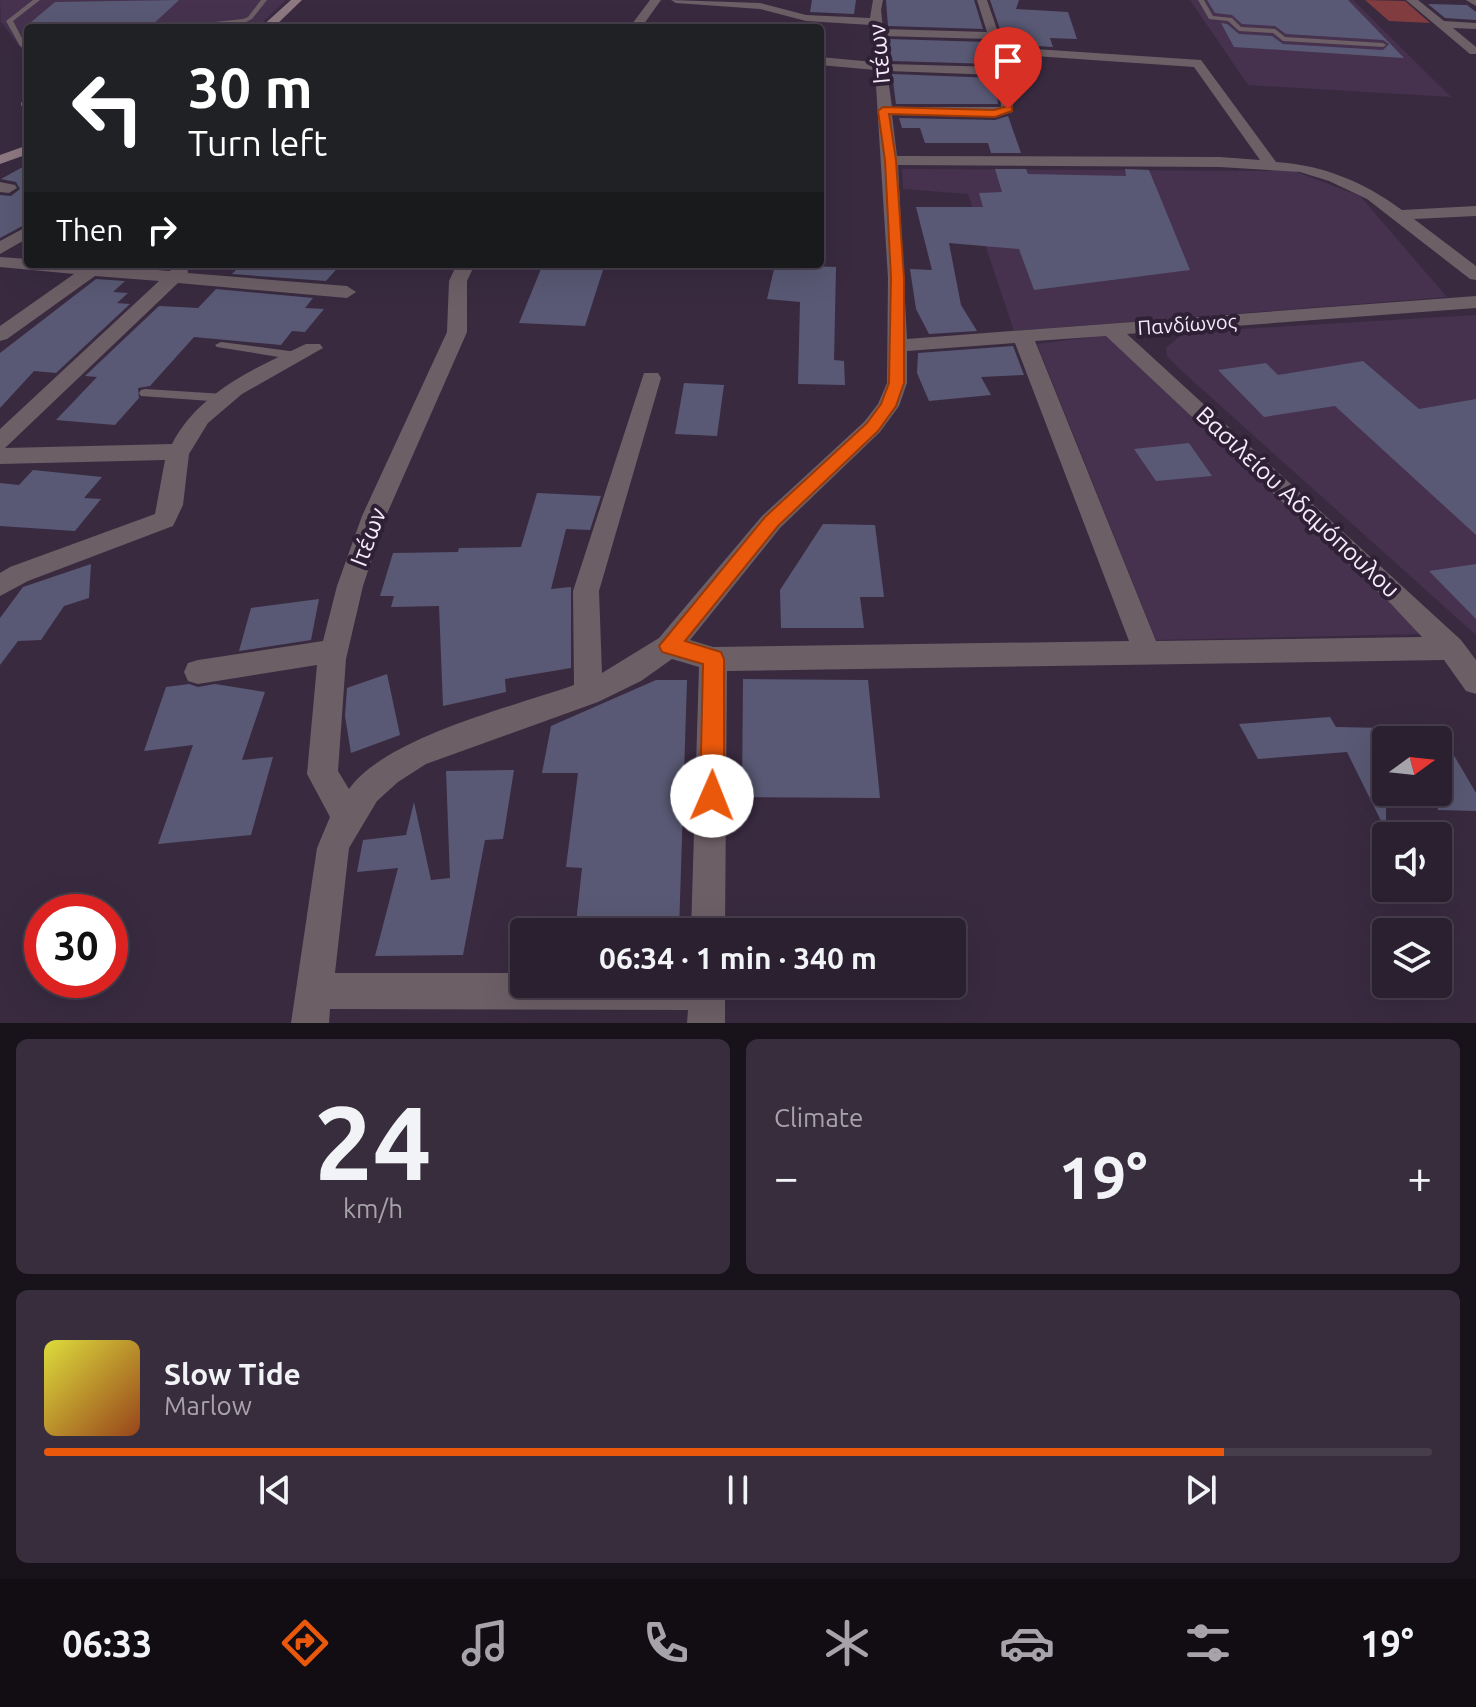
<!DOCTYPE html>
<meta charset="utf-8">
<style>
body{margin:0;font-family:Ubuntu,sans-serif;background:#372d3c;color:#f1f3f6;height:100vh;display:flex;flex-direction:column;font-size:30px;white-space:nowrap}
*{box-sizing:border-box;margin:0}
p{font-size:26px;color:#a6a3ab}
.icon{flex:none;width:44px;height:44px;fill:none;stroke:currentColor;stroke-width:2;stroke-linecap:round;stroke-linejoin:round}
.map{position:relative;height:1023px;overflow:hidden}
.side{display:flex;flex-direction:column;gap:16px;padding:16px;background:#18121a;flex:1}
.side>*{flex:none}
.hud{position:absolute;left:24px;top:24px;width:800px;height:244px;border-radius:8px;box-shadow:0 8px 32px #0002,0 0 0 2px #473e4c;background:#202124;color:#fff;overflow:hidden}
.needle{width:52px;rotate:75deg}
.tools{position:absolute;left:1372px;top:726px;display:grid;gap:16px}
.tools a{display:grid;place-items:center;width:80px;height:80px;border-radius:8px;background:#2b2030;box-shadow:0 8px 32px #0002,0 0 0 2px #473e4c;font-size:40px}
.speed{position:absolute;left:24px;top:894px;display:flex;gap:16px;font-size:40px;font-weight:700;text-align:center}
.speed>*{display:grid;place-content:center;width:104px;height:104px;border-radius:50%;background:#2b2030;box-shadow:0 8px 32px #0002,0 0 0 2px #473e4c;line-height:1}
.speed .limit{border:12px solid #d22;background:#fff;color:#111}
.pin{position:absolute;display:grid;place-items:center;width:68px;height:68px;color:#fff;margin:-82px -34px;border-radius:50% 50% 50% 0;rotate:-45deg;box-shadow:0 0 8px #0007}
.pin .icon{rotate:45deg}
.me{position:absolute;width:88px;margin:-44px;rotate:1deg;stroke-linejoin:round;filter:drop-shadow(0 0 6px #0008)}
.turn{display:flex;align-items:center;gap:28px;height:168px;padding:0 32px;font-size:36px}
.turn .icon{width:104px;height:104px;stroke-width:2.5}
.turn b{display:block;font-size:56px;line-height:68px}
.then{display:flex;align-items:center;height:76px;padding:0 32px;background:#0003;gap:16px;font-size:30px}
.big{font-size:60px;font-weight:700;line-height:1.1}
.side .tile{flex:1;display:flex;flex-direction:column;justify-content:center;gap:12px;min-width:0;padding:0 28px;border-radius:12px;background:#372d3c}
.side .dial{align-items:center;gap:0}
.dial b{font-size:104px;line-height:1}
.song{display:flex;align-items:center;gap:24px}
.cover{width:96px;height:96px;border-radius:12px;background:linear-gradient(135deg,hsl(60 70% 55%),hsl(20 70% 35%))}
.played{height:8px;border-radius:4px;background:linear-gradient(90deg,#ea580c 85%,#473e4c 85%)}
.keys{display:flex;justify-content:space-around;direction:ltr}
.heat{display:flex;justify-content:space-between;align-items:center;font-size:44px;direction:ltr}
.side .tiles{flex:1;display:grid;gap:16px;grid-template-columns:1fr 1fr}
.tile:last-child{grid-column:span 2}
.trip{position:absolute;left:510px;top:918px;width:456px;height:80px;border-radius:8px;background:#2b2030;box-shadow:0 8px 32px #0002,0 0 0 2px #473e4c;font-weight:700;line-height:80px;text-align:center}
.menu{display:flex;height:128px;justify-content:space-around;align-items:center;background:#110d13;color:#a6a3ab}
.menu .icon{width:56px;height:56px}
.menu .active{color:#ea580c}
.menu b{font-size:36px;color:#f1f3f6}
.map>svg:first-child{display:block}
.built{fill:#46324e}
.green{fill:#803c3e}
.building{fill:#595975}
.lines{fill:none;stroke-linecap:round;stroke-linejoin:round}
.lane{fill:#6d5f66;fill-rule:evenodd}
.street{fill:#6d5f66;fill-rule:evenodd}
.secondary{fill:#8e7983;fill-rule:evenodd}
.route{fill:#ea580c;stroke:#983908;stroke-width:2}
.labels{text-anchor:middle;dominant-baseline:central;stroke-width:8;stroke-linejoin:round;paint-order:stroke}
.far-street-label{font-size:20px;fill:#f5ebfa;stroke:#2f2036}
.street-label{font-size:24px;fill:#f5ebfa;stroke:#2f2036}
</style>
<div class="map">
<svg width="1476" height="1023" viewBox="0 0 1476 1023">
<rect width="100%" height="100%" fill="#392a40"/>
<!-- built -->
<g class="built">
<path d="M 0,0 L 286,0 L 257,28 L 28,28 L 28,51 L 23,51 L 1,22 Z"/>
<path d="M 1190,0 L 1353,0 L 1451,97 L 1248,85 Z"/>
<path d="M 902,169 L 1294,171 L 1360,196 L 1447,297 L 1014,331 L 968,194 L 903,189 Z"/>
<path d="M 1476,315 L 1476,635 L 1184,373 L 1167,356 L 1166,348 L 1180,336 L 1193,332 Z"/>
<path d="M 1109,335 L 1422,634 L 1156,640 L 1037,344 Z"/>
</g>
<!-- green -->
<path class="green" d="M 1365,0 L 1405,1 L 1430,23 L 1389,21 Z"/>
<!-- building -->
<g class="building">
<path d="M 179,0 L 149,28 L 24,28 L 55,2 Z"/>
<path d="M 812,0 L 856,0 L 854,14 L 810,12 Z"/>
<path d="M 886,0 L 974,0 L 983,29 L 888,26 Z"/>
<path d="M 990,0 L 1019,0 L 1016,9 L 1068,12 L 1077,39 L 1050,38 L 1053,47 L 1005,44 Z"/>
<path d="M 1207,0 L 1348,0 L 1404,58 L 1234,47 L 1221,23 L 1227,24 L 1239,34 L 1272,36 L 1283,44 L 1383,50 L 1389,44 L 1383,40 L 1286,34 L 1275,26 L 1242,24 L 1232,15 L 1215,13 Z"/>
<path d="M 1428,4 L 1467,5 L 1476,12 L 1476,20 L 1445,18 Z"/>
<path d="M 889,39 L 987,42 L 993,64 L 891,61 Z"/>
<path d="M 892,74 L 995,78 L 998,104 L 896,104 Z"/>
<path d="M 1008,116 L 1021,153 L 991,153 L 988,143 L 925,143 L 920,128 L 902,128 L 899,118 L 995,120 Z"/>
<path d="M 28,164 L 28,223 L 0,238 L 0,195 L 11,196 L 20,189 L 16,182 L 1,179 Z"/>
<path d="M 995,169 L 1026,169 L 1028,174 L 1126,176 L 1125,169 L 1149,170 L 1190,270 L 1034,290 L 1019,249 L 949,243 L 961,305 L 977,331 L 929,334 L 916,309 L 910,269 L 932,270 L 916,207 L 983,207 L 979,193 L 1002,192 Z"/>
<path d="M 242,264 L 341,264 L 326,281 L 232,274 Z"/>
<path d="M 543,264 L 605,264 L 585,326 L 519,323 Z"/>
<path d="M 775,265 L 836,267 L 834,360 L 844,361 L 845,385 L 798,384 L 800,302 L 767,299 Z"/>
<path d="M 96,279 L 125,281 L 113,292 L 128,293 L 117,303 L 130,304 L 56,373 L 34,371 L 0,408 L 0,353 Z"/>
<path d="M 216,289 L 313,298 L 305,308 L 324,309 L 305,332 L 292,331 L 281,345 L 194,337 L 150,386 L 138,388 L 139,398 L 115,425 L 56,420 L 97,377 L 85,376 L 159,306 L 198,308 Z"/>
<path d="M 1013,346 L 1024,375 L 981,377 L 991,395 L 929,401 L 917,373 L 918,353 Z"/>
<path d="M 1363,361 L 1419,409 L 1476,399 L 1476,535 L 1335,406 L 1264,417 L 1218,370 L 1266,363 L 1278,375 Z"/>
<path d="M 684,383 L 724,385 L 717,436 L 675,434 Z"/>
<path d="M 1189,443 L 1212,476 L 1156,481 L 1134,449 Z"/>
<path d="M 33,470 L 102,477 L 84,498 L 101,499 L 75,531 L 0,526 L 0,483 L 19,485 Z"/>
<path d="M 537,493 L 601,496 L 590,530 L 566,529 L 551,589 L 571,587 L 571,668 L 505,679 L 506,692 L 443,706 L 439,606 L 391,607 L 394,596 L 380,596 L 393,553 L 458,552 L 459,548 L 521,547 Z"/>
<path d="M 823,524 L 875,525 L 884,597 L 860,597 L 864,628 L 781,628 L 780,590 Z"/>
<path d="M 91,564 L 89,598 L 64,606 L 41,640 L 18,641 L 0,665 L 0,618 L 23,587 Z"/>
<path d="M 1476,564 L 1476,619 L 1429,571 Z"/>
<path d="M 319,599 L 311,640 L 239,651 L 251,608 Z"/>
<path d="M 387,674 L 400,735 L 351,753 L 345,716 L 347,688 Z"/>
<path d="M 743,679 L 868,680 L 880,798 L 742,797 Z"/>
<path d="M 656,680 L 687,680 L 679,932 L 575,932 L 582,868 L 566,867 L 578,773 L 542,773 L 551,726 Z"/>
<path d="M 189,684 L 198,687 L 215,684 L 265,692 L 242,760 L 273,757 L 251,835 L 158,844 L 193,745 L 144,751 L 166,687 Z"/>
<path d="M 1330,717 L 1336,727 L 1386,728 L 1386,831 L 1347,752 L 1258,759 L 1239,724 Z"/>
<path d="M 1438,728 L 1476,793 L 1476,811 L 1438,810 Z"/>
<path d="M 514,770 L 503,839 L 485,840 L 463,955 L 375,956 L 398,868 L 357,872 L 363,840 L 406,835 L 414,802 L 431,880 L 450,878 L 446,771 Z"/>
</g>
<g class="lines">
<!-- lane -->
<g class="lane">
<path d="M 33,0 L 40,0 L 13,21 L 25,44 L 28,45 L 28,50 L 20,46 L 6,21 Z"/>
<path d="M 261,0 L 267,0 L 252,19 L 246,22 L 157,28 L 243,19 L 248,17 Z"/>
<path d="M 1198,0 L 1204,0 L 1213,16 L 1232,18 L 1241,27 L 1275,29 L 1285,37 L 1383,43 L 1386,45 L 1383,47 L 1283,41 L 1273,33 L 1239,31 L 1228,21 L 1209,19 Z"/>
<path d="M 21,102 L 28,103 L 28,108 L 21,106 Z"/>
<path d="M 221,342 L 297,352 L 303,356 L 297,360 L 217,347 L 215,345 Z"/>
<path d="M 145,389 L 224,394 L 230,398 L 224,402 L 141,396 L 139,393 L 141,390 Z"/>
</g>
<!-- street -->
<g class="street">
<path d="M 650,0 L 661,0 L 641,28 L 629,28 Z"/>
<path d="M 671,0 L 760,3 L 806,15 L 870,18 L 873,0 L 883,0 L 881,10 L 883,29 L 987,32 L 977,0 L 987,0 L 1003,47 L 1201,60 L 1276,162 C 1323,165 1364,182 1402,210 L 1476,206 L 1476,216 L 1414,219 L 1476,266 L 1476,280 L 1470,279 L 1367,199 L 1329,181 L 1300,172 L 1220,167 L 898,165 L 907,339 L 1476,296 L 1476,308 L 1127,334 L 1461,640 L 1476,660 L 1476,694 L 1466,691 L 1444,660 L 727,671 L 725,932 L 691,932 L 699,667 L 672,659 L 641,681 L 598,702 L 426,764 L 398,782 L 377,801 L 349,848 L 335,973 L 524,973 L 524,984 L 725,984 L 725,1023 L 687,1023 L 688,1010 L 330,1009 L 329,1023 L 291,1023 L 317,848 L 330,817 L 307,774 L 317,665 L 198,684 L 188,681 L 184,672 L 188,663 L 198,660 L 323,641 L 337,586 L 362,516 L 447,332 L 449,281 L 457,264 L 475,264 L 467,281 L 467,332 L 386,516 L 363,586 L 346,659 L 338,771 L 349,789 C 386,737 512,707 574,685 L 573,591 L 644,373 L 658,373 L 661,378 L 599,591 L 602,673 L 659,638 L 762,516 L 864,422 L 878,404 L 887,383 L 888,278 L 875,70 L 820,65 L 820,57 L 874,62 L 871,25 L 806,21 L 760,9 L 676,3 ZM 883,36 L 989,39 L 997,67 L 887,64 ZM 1006,54 L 1194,67 L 1260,160 L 1220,157 L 897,156 L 892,115 L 995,117 L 1013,112 L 1010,71 ZM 887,71 L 998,75 L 1001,107 L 892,107 ZM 1106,336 L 1391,604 L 1422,637 L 1156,641 L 1035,341 ZM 1015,343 L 1129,641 L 713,647 L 690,640 L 780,528 L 880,432 L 899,406 L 907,383 L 907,351 Z"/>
<path d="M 1406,0 L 1418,0 L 1444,21 L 1476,23 L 1476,29 L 1453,28 L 1476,47 L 1476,54 L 1470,54 Z"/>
<path d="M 1466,0 L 1476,0 L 1476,6 Z"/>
<path d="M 0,182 L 15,185 L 17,188 L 9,193 L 0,192 Z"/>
<path d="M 28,226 L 28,238 L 0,254 L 0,241 Z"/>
<path d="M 0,257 L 28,259 L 28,264 L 85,264 L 169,271 L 181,265 L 187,266 L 188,273 L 347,286 L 356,292 L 347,298 L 178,283 L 5,448 L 172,444 C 199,392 255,368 306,344 L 320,344 L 323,348 L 242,394 L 208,423 L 189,454 L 183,505 L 173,526 L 28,581 L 0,596 L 0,573 L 10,567 L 155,514 L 165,460 L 0,464 L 0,429 L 159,281 L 95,276 L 7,339 L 0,341 L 0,326 L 74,274 L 0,267 Z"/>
</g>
<!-- secondary -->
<g class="secondary">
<path d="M 291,0 L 302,0 L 273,28 L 260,28 Z"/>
<path d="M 28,145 L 28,154 L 0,164 L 0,155 Z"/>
</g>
</g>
<!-- route -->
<path class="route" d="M 1008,106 L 1012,107 L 1012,111 L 995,117 L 889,114 L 896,160 L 904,278 L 904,383 L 896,406 L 878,431 L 778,526 L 685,641 L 721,652 L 724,659 L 724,796 L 721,804 L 712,807 L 704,804 L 700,796 L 703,664 L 662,652 L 659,646 L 765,517 L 867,423 L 881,404 L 889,383 L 891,278 L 885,160 L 878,111 L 883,107 L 994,110 Z"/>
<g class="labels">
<!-- far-street labels -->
<g class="far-street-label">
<text transform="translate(1187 324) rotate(-4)">Πανδίωνος</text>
</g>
<!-- street labels -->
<g class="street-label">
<text transform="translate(879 54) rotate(-95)">Ιτέων</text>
<text transform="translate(1298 502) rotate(43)">Βασιλείου Αδαμόπουλου</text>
<text transform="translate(368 537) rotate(-69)">Ιτέων</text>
</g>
</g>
</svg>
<div class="tools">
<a><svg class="needle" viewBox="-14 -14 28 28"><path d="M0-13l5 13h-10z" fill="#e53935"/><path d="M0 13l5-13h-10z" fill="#a6a3ab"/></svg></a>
<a><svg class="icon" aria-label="sound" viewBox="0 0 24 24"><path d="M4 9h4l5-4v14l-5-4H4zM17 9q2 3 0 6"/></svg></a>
<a><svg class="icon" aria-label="layers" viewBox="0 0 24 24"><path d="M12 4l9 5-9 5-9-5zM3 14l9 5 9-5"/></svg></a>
</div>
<div class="speed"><div class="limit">30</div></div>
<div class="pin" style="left:1008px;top:109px;background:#d93025"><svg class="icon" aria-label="arrive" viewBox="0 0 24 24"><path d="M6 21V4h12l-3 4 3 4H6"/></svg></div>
<svg class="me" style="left:712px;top:796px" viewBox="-20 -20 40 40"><circle r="19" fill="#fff"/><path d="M0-13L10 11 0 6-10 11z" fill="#ea580c"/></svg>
<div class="trip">06:34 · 1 min · 340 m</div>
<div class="hud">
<div class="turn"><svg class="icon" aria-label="left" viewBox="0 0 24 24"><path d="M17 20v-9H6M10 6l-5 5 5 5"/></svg><div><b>30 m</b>Turn left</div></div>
<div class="then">Then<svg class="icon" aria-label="right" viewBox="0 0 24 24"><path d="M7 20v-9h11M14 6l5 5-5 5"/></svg></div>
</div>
</div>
<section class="side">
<div class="tiles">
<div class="tile dial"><b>24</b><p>km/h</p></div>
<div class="tile"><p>Climate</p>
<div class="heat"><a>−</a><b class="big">19°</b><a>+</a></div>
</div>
<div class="tile">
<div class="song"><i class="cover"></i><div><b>Slow Tide</b><p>Marlow</p></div></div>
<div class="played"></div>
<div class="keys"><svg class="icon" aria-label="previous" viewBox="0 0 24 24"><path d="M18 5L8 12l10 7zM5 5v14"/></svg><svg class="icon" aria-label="pause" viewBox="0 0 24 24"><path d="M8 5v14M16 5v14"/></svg><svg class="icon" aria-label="next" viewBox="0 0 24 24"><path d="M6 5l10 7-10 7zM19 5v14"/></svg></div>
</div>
</div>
</section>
<nav class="menu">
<b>06:33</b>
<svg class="icon active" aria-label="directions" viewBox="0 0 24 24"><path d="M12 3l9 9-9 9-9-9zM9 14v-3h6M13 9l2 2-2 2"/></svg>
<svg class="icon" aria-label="music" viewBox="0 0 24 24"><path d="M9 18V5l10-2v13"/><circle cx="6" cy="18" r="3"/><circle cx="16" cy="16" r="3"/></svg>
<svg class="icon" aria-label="phone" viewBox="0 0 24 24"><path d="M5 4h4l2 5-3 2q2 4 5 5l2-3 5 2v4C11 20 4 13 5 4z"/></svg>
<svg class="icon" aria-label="climate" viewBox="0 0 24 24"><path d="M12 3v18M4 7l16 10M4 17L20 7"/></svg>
<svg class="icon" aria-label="car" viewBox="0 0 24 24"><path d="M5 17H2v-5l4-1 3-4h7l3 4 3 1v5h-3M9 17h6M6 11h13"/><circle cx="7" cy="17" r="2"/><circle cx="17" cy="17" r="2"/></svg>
<svg class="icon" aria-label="filters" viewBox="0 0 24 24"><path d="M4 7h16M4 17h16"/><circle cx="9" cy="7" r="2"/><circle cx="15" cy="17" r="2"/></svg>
<b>19°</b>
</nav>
